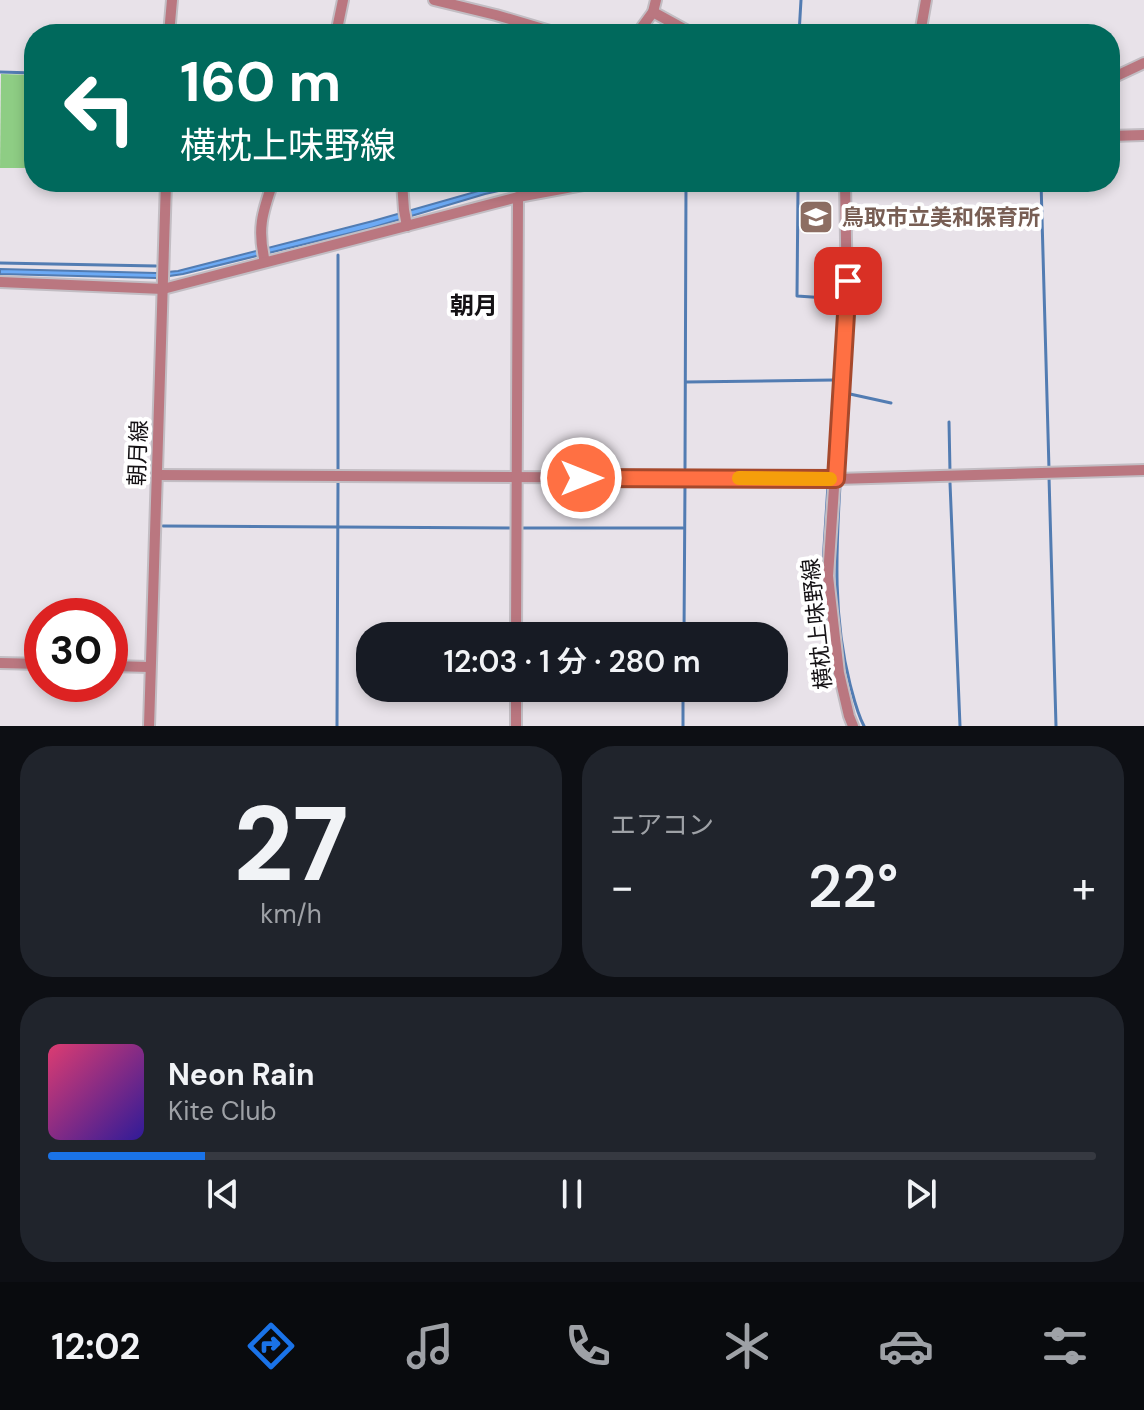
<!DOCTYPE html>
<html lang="ja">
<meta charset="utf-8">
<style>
body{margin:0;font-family:"DM Sans","Noto Sans JP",sans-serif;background:#20242c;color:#f1f3f6;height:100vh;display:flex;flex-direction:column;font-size:30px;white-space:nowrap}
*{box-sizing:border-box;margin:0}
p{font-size:26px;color:#9ea1a6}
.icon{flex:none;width:44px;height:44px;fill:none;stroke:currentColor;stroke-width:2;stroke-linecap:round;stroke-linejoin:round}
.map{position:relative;height:726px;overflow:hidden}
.sheet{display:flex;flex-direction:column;gap:20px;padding:20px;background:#0d0f14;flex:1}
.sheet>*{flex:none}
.hud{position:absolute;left:24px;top:24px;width:1096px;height:168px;border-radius:32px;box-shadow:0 4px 12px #0003;background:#00695c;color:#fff;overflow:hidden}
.speed{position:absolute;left:24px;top:598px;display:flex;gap:16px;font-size:40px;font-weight:700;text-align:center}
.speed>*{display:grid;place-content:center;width:104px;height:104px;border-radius:50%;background:#171b24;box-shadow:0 4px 12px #0003;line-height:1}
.speed .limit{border:12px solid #d22;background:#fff;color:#111}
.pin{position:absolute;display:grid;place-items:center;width:68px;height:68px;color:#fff;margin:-34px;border-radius:16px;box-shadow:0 4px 12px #0006}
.me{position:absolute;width:88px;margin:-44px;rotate:90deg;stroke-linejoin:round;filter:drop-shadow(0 0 6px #0008)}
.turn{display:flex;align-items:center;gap:28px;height:168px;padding:0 24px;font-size:36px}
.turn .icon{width:104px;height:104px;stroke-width:2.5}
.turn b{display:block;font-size:56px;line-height:68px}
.big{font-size:60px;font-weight:600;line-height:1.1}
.sheet .tile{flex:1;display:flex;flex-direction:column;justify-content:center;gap:12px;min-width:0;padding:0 28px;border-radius:32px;background:#20242c}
.sheet .dial{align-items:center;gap:0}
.dial b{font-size:104px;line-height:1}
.song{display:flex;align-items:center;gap:24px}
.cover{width:96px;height:96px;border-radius:12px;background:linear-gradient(135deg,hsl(340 70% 55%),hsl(250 70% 35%))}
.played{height:8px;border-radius:4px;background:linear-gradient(90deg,#1a73e8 15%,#363941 15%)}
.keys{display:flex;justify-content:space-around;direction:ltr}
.heat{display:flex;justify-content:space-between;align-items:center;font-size:44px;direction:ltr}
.sheet .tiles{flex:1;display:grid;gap:20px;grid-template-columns:1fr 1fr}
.tile:last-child{grid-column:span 2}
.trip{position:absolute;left:356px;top:622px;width:432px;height:80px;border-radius:32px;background:#171b24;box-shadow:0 4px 12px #0003;font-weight:600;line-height:80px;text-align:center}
.tab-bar{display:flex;height:128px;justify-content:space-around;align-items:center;background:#090b0e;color:#9ea1a6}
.tab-bar .icon{width:56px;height:56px}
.tab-bar .active{color:#1a73e8}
.tab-bar b{font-size:36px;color:#f1f3f6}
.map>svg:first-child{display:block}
.green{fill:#8ecd84}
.water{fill:#6caaf5;stroke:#527cb2;stroke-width:2}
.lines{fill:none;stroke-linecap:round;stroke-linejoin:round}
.stream{stroke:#527cb2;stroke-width:3}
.minor-casing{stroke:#c2bdc3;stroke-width:14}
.minor{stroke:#ba7780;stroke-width:10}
.route-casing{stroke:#a6492c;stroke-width:20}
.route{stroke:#ff7043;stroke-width:14}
.slow{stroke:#f59e0b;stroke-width:14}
.labels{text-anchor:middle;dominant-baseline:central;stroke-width:8;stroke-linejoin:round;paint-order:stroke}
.education-label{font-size:22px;font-weight:bold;fill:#785e54;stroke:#fff;text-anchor:start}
.street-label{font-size:22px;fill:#151215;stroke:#fff}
.neighbourhood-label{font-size:24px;font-weight:bold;fill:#151215;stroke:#fff}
</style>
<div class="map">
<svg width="1144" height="726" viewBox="0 0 1144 726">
<rect width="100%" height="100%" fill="#e8e2e9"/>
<!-- green -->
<path class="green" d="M 1,74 L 34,75 L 34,168 L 0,168 Z"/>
<!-- water -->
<path class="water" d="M 510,182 L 539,182 L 485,194 L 371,228 L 183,274 L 156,278 L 0,274 L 0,269 L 156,273 L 178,271 L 373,221 Z"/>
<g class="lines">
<!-- stream -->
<g class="stream">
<path d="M 799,34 L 801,0"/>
<path d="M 0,72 L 34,73"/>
<path d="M 1041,182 L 1049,469"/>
<path d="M 0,263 L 156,266"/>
<path d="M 686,382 L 834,380"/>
<path d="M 850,394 L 891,403"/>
<path d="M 949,422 L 950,472"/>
<path d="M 685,468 L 686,182"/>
<path d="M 842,470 L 847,395"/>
<path d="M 338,471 L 338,255"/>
<path d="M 829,472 L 841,299 L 797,296 L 798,188 L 840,189 L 839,182"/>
<path d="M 1049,477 L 1056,726"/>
<path d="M 950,483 L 960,726"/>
<path d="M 828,485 L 822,579 L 824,619 L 832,672"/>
<path d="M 840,485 C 836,552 833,618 850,684 C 854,699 857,713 864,726"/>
<path d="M 163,526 L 512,528"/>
<path d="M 523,528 L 683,528"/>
<path d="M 684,636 L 685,482"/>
<path d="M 337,726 L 338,480"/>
<path d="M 683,726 L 683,688"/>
</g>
<!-- minor casing -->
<g class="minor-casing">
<g id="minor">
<path d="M 434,0 L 496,15 L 560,34"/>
<path d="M 653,12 L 693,34"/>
<path d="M 169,34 L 172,0"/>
<path d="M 336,34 L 343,0"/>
<path d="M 637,34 L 653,12 L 656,0"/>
<path d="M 920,34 L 926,0"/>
<path d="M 1110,79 L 1144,63"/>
<path d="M 1110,136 L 1144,135"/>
<path d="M 402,182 L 404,210 L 407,226"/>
<path d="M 845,182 L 847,297 L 828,576 L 839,673 L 849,716 L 853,726"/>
<path d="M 265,262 C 257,230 262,213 273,182"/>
<path d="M 0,282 L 163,289 L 518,197 L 599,182"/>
<path d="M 157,475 L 836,479 L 1144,470"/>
<path d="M 516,636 L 518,197"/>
<path d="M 0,663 L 42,664"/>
<path d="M 110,666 L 150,667"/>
<path d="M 149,726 L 166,182"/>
<path d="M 516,726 L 516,688"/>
</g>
</g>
<!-- minor -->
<use href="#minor" class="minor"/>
</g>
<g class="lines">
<!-- route casing -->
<g class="route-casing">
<path id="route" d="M 581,478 L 836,479 L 848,281"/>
</g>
<!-- route -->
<use href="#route" class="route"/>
<!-- slow -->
<path class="slow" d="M 739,478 L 830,479"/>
</g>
<!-- icons -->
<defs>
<g id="school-square" transform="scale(1.8)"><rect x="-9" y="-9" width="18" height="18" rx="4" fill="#8d6e63" stroke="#fff"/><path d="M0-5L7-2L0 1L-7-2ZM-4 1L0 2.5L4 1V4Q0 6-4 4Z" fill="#fff"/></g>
</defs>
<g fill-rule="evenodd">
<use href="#school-square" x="816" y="217"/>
</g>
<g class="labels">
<!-- education labels -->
<g class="education-label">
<text x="842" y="217">鳥取市立美和保育所</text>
</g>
<!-- street labels -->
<g class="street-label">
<text transform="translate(138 453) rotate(-88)">朝月線</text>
<text transform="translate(817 624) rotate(-96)">横枕上味野線</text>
</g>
<!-- neighbourhood labels -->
<g class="neighbourhood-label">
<text x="474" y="305">朝月</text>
</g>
</g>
</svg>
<div class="speed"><div class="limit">30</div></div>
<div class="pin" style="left:848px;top:281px;background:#d93025"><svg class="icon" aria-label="arrive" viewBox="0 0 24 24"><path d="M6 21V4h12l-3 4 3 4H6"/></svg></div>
<svg class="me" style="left:581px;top:478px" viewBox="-20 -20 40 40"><circle r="17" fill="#ff7043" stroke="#fff" stroke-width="3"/><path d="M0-11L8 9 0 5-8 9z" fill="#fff"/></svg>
<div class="trip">12:03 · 1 分 · 280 m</div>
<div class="hud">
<div class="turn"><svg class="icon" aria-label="left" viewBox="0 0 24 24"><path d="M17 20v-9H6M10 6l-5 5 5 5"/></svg><div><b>160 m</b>横枕上味野線</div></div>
</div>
</div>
<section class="sheet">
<div class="tiles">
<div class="tile dial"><b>27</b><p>km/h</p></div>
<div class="tile"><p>エアコン</p>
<div class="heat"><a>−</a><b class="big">22°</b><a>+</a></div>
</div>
<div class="tile">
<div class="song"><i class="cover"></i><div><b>Neon Rain</b><p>Kite Club</p></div></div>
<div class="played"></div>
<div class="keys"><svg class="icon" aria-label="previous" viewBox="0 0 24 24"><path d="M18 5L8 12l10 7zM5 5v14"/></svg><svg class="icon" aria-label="pause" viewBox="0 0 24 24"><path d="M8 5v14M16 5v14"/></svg><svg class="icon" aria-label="next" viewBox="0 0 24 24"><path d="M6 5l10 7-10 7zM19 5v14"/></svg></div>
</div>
</div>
</section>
<nav class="tab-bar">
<b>12:02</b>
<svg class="icon active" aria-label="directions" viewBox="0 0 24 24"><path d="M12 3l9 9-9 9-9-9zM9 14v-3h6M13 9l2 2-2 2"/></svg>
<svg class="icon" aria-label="music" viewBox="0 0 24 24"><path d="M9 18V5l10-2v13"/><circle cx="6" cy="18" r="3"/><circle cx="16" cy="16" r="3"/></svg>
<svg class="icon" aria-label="phone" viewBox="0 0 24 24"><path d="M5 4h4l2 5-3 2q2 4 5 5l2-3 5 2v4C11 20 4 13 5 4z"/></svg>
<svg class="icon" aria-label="climate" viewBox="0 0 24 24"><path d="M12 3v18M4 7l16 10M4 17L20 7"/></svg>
<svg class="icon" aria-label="car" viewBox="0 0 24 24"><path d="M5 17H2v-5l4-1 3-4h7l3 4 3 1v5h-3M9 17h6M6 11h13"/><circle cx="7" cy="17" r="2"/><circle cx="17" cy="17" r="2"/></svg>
<svg class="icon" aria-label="filters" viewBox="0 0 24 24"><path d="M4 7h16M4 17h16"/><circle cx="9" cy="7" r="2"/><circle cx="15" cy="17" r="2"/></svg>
</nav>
